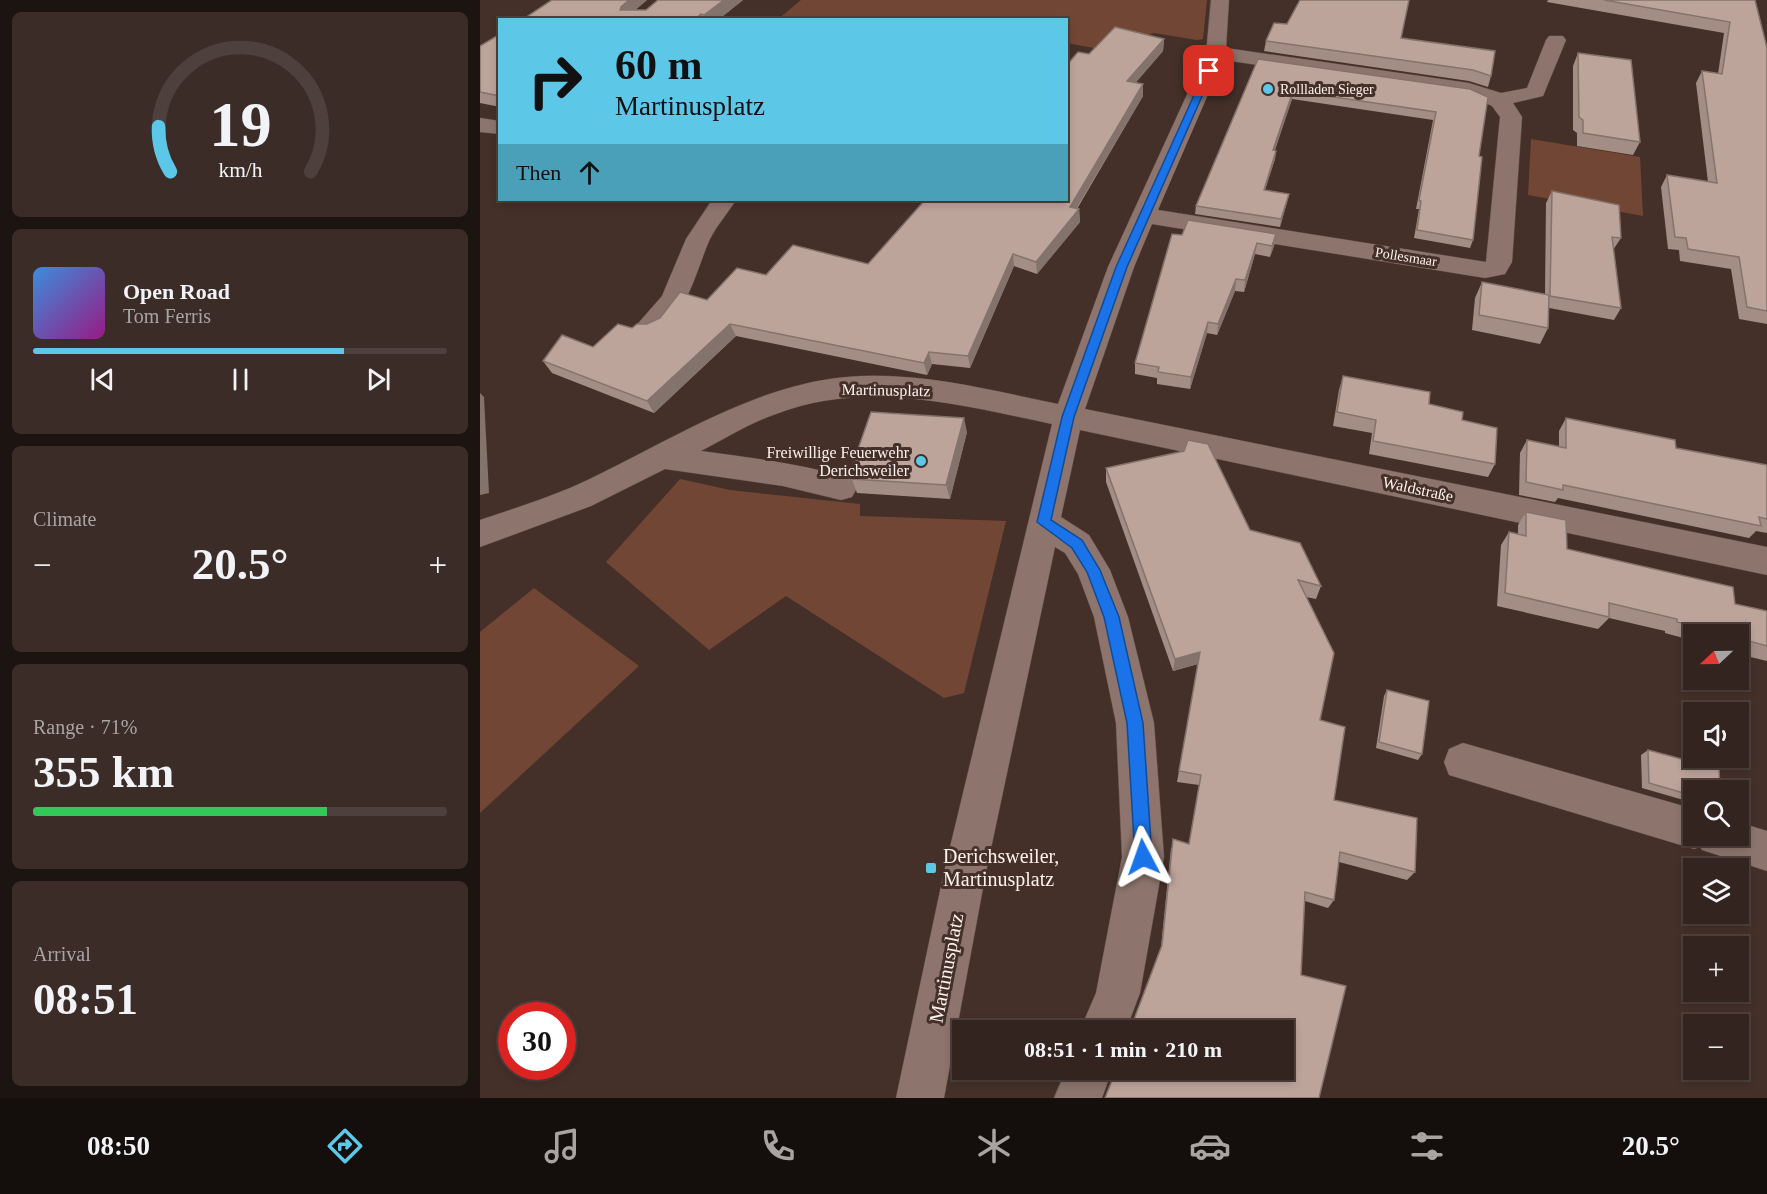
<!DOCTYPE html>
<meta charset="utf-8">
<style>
body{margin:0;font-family:Georgia,serif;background:#3b2c28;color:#f1f3f6;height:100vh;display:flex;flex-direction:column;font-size:22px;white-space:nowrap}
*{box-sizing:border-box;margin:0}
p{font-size:20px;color:#a9a4a4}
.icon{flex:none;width:33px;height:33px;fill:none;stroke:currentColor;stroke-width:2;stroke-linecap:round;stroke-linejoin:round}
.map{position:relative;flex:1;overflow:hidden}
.panel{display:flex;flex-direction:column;gap:12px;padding:12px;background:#1c1411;width:480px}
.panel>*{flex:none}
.guide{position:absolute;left:18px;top:18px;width:570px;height:183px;border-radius:0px;box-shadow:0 3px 9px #0003,0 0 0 2px #4e413d;background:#5dc7e8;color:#111;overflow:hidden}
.needle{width:39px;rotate:248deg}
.controls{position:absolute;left:1203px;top:624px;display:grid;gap:12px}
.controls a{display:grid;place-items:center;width:66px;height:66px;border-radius:0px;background:#33241f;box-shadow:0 3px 9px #0003,0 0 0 2px #4e413d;font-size:30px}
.speed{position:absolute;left:18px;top:1002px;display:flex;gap:12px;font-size:30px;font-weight:700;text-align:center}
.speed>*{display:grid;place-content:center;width:78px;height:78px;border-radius:50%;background:#33241f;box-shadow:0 3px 9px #0003,0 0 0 2px #4e413d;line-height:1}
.speed .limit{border:9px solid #d22;background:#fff;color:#111}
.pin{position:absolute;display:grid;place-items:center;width:51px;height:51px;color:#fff;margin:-26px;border-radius:12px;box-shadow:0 3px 9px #0006}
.me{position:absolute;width:66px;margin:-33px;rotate:356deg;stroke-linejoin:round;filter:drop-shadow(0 0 4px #0008)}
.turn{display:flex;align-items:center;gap:21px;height:126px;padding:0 18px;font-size:27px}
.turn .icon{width:78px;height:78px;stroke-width:2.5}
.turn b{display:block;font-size:42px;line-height:51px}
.then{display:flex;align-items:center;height:57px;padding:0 18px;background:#0003;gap:12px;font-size:22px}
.big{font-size:45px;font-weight:700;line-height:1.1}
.panel .card{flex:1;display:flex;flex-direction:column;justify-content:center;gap:9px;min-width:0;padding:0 21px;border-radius:9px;background:#3b2c28}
.panel .dial{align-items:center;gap:0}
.dial svg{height:156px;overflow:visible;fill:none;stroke:#4e413d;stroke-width:7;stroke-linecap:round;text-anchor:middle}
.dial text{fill:#f1f3f6;stroke:none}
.song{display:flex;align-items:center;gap:18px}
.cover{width:72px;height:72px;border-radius:9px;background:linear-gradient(135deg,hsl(210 70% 55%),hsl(310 70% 35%))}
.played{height:6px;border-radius:3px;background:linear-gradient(90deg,#5dc7e8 75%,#4e413d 75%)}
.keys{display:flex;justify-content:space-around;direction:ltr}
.heat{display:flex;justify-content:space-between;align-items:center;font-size:33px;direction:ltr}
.charge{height:9px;border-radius:4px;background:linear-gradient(90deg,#34c759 71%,#4e413d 0)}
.trip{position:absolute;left:472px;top:1020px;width:342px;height:60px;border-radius:0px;background:#33241f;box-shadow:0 3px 9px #0003,0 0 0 2px #4e413d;font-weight:700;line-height:60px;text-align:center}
.tab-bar{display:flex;height:96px;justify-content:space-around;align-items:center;background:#140e0c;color:#a9a4a4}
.tab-bar .icon{width:42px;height:42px}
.tab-bar .on{color:#5dc7e8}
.tab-bar b{font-size:27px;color:#f1f3f6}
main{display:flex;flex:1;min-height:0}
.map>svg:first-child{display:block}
.green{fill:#724635}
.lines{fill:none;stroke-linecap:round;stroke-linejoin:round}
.minor-casing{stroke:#5d4c46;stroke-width:1}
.minor{fill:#8d756d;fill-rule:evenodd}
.wall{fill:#a38d85}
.shaded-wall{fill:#84736c}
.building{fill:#bda49b;stroke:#84736c;stroke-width:1.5}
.route{fill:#1a73e8;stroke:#114b97;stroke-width:1.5}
.poi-dot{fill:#5dc7e8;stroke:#443029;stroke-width:2}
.labels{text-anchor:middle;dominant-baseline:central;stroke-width:6;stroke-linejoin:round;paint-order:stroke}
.far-poi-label{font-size:14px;fill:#fdf2ee;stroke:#443029;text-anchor:start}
.far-street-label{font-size:14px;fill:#fdf2ee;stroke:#443029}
.street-label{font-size:16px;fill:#fdf2ee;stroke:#443029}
.poi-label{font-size:16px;fill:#fdf2ee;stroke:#443029;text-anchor:end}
.near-poi-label{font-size:20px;fill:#fdf2ee;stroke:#443029;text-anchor:start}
.near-street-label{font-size:20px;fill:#fdf2ee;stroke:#443029}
</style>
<main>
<section class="panel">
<div class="card dial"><svg viewBox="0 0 100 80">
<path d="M14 69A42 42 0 1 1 86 69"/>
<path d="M14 69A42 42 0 0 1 8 46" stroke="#5dc7e8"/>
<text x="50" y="56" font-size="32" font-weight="700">19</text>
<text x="50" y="72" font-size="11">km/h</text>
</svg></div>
<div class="card">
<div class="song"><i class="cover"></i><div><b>Open Road</b><p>Tom Ferris</p></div></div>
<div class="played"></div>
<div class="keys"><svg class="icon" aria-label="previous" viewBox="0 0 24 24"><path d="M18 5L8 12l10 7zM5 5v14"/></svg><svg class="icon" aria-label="pause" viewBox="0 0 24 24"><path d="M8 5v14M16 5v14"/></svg><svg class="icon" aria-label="next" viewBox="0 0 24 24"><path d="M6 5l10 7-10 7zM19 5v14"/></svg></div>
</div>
<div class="card"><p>Climate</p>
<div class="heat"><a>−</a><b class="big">20.5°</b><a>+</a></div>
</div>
<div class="card"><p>Range · 71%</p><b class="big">355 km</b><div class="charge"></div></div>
<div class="card"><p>Arrival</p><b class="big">08:51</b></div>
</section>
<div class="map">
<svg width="1287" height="1098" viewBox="0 0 1287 1098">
<rect width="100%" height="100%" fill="#443029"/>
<!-- green -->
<g class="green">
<path d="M 321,0 L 727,0 L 723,39 L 717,40 L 674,33 L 619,49 L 587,43 L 586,20 L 297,20 Z"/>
<path d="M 1051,139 L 1160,157 L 1163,216 L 1048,195 Z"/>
<path d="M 200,479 L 250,490 L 380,504 L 380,516 L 526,521 L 484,693 L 464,698 L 306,596 L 229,650 L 126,562 Z"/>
<path d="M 54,588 L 159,666 L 0,813 L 0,632 Z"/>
</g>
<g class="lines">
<!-- minor casing -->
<g class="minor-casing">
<g id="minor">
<path d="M 731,0 L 749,0 L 746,48 L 989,83 L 1021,93 L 1047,88 L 1066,40 L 1069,36 L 1083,36 L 1086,40 L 1063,96 L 1033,103 L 1042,117 L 1032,262 L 1025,274 L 1005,278 L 672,224 L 654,267 L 605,409 L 1287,547 L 1287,575 L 600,430 L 581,517 L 609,535 L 630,570 L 648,617 L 674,723 L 684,857 L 660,993 L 646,1030 L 600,1030 L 616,993 L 642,857 L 636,723 L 614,617 L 598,574 L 585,553 L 575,547 L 506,872 L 464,1098 L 416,1098 L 464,872 L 572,424 C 481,405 386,379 296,414 C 270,423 246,438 221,451 C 272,458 323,464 372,479 L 377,488 L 372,497 L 361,500 L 303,486 L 185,469 L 111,506 L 0,547 L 0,520 C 30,510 61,500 90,488 C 178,449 269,385 367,377 C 438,371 509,390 578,404 L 628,267 L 726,53 ZM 743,60 L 988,95 L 1012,106 L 1020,117 L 1006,262 L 678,210 Z"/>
<path d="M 0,118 L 20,121 L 20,134 L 0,132 Z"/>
<path d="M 232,200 L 256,200 C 248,213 237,225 230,239 C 217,266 200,346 158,334 L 154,328 L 182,296 L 206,239 Z"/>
<path d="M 983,743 L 1214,809 L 1214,836 L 1258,836 L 1258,822 L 1287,831 L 1287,871 L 1222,850 L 1220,847 L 1214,849 L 969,775 L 964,762 L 969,749 Z"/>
<path d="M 586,1070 L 632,1070 L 622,1098 L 574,1098 Z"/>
</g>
</g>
<!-- minor -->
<use href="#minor" class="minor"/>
</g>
<!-- wall -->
<g class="wall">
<path d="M 72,0 L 167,0 L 155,10 L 166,10 L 263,0 L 238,20 L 42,20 Z"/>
<path d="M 1068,0 L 1275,0 L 1287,48 L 1287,324 L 1259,319 L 1251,269 L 1200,261 L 1199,250 L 1188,249 L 1181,187 L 1187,175 L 1228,182 L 1216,83 L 1222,71 L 1238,74 L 1244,33 L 1067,2 Z"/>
<path d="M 20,34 L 20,107 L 0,103 L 0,46 Z"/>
<path d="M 921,38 L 1011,76 L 1008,87 L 989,81 L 784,51 L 786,41 Z"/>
<path d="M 684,39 L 683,51 L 656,82 L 663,96 L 597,209 L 599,209 L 600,222 L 557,274 L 534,266 L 490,368 L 452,364 L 447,375 L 256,336 L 174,413 L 72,373 L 63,361 L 113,347 L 152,328 L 167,324 L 286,275 L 388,264 L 609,54 Z"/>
<path d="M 1098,53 L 1160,142 L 1153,155 L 1097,146 L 1097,133 L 1093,130 L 1093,66 Z"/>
<path d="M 778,59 L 990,89 L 999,156 L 993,240 L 990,248 L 934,238 L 939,209 L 936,209 L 953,120 L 812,99 L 795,150 L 796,151 L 795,159 L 785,190 L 809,194 L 807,202 L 800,227 L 715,214 L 716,206 Z"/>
<path d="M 1072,191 L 1141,238 L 1133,250 L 1141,308 L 1134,320 L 1069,308 L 1068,328 L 1060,344 L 992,330 L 995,298 L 1002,282 L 1065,294 L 1066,203 Z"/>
<path d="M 796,234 L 794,246 L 790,257 L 775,254 L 764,292 L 755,291 L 737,335 L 727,333 L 710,389 L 677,384 L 677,378 L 655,374 L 655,363 L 702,235 Z"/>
<path d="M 863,376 L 949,404 L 982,420 L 1015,464 L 1008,477 L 889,454 L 892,433 L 853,426 L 859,390 Z"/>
<path d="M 1086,418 L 1196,448 L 1287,465 L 1287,533 L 1276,531 L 1269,538 L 1078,498 L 1075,502 L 1039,495 L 1040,453 L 1047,440 L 1079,447 L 1079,431 Z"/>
<path d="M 487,432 L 470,499 L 377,493 L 372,479 L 373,474 L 371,469 Z"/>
<path d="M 626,468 L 770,530 L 841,586 L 836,599 L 826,597 L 840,720 L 854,800 L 935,872 L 927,880 L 859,862 L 854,900 L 848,908 L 825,901 L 681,947 L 691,848 L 709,844 L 719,785 L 697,782 L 718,664 L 693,671 L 626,482 Z"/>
<path d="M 1046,512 L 1087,549 L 1255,604 L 1287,611 L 1287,661 L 1258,654 L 1258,634 L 1214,634 L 1214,641 L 1185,633 L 1185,631 L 1129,618 L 1118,629 L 1017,606 L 1021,545 L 1029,532 L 1038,534 L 1038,525 Z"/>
<path d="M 907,690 L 942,754 L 938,760 L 896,748 L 904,696 Z"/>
<path d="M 1168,750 L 1214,790 L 1214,803 L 1162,788 L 1161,755 Z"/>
</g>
<!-- shaded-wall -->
<g class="shaded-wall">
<path d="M 149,0 L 167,0 L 146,18 L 140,10 L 141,7 Z"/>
<path d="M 244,0 L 263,0 L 238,20 L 226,20 L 224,15 Z"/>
<path d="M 221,14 L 223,20 L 214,20 Z"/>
<path d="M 684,39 L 683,51 L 647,93 L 647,81 Z"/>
<path d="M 663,84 L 663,96 L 590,219 L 590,207 Z"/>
<path d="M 813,91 L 812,99 L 792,158 L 793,150 Z"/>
<path d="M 796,151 L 795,159 L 782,198 L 784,190 Z"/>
<path d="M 809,194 L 807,202 L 800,227 L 801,219 Z"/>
<path d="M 599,209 L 600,222 L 557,274 L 556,262 Z"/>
<path d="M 796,234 L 794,246 L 790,257 L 792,246 Z"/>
<path d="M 777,243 L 775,254 L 764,292 L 765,280 Z"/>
<path d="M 533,254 L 534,266 L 490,368 L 488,356 Z"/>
<path d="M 756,279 L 755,291 L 737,335 L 738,324 Z"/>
<path d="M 728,322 L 727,333 L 710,389 L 711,377 Z"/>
<path d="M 250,324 L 256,336 L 174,413 L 167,401 Z"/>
<path d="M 449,352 L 452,364 L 447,375 L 444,363 Z"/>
<path d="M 0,393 L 4,397 L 9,493 L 0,495 Z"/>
<path d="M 484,418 L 487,432 L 470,499 L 466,485 Z"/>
<path d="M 720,652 L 718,664 L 693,671 L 695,659 Z"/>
</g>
<!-- building -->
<g class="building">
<path d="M 72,0 L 149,0 L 141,7 L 140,10 L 166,10 L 178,0 L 244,0 L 224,15 L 221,14 L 214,20 L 42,20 Z"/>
<path d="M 820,0 L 929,0 L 921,38 L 1015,51 L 1011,76 L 993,70 L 786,41 L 794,23 L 807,24 Z"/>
<path d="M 1124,0 L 1275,0 L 1287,48 L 1287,311 L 1267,307 L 1259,257 L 1208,249 L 1206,238 L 1195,237 L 1187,175 L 1237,183 L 1222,71 L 1242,74 L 1250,22 Z"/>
<path d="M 635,27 L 684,39 L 647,81 L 663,84 L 590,207 L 599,209 L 556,262 L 533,254 L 488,356 L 449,352 L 444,363 L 250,324 L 167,401 L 63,361 L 82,335 L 113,347 L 138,324 L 152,328 L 157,324 L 167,324 L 180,318 L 200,292 L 227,300 L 257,268 L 286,275 L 313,245 L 388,264 L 445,200 L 586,200 L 586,66 L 598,52 L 609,54 Z"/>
<path d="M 20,34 L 20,96 L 0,92 L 0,46 Z"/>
<path d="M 1098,53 L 1151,60 L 1160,142 L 1103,133 L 1103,120 L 1099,117 Z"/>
<path d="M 778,59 L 990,89 L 1008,97 L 999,156 L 1002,157 L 993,240 L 937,230 L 941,201 L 939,200 L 956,112 L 813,91 L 793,150 L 796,151 L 784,190 L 809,194 L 801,219 L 716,206 Z"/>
<path d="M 1072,191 L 1139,205 L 1141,238 L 1132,237 L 1141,308 L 1070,296 Z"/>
<path d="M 708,220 L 796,234 L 792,246 L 777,243 L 765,280 L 756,279 L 738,324 L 728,322 L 711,377 L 678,372 L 679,367 L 655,363 L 692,234 L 702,235 Z"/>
<path d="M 1002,282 L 1069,295 L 1068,328 L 999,315 Z"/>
<path d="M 863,376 L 950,392 L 949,404 L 983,412 L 982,420 L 1017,428 L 1015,464 L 893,441 L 896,420 L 857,412 Z"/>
<path d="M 391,412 L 484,418 L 466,485 L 372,479 L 374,473 L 371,469 Z"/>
<path d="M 1086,418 L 1195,440 L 1196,448 L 1287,465 L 1287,519 L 1279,517 L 1281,526 L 1083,485 L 1083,490 L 1046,482 L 1047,440 L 1086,448 Z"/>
<path d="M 708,440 L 728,444 L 770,530 L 820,543 L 841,586 L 818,580 L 854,653 L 840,720 L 865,727 L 854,800 L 937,818 L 935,872 L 860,852 L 854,900 L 825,892 L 821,975 L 866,986 L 839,1098 L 625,1098 L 636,1070 L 804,1070 L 804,1030 L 650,1030 L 682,945 L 693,839 L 709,844 L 721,775 L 699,771 L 720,652 L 695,659 L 626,468 L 704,451 Z"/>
<path d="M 1046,512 L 1086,520 L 1087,549 L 1253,587 L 1255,604 L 1287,611 L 1287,646 L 1258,638 L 1258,634 L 1245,634 L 1197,622 L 1197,619 L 1129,603 L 1129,617 L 1025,593 L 1029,532 L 1046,536 Z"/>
<path d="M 907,690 L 949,701 L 942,754 L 899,742 Z"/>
<path d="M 1168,750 L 1239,769 L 1240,790 L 1214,790 L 1214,796 L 1169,783 Z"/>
</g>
<!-- route -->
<path class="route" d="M 729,69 L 733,71 L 647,267 L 594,417 L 571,520 L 602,540 L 620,570 L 639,617 L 663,723 L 672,857 L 669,863 L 663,866 L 657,863 L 655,857 L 647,723 L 624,617 L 607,572 L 592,548 L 557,522 L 582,417 L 636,267 L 725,71 Z"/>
<!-- markers -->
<g class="poi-dot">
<circle cx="788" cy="89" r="6"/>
<circle cx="441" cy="461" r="6"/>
<rect x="445" y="862" width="12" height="12" rx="3"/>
</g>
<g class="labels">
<!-- far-poi labels -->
<g class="far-poi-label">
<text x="800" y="89">Rollladen Sieger</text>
</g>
<!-- far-street labels -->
<g class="far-street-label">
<text transform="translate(926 257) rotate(9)">Pollesmaar</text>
</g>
<!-- street labels -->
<g class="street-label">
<text transform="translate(406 390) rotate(1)">Martinusplatz</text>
<text transform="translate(938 489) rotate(12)">Waldstraße</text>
</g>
<!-- poi labels -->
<g class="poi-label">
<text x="429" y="452">Freiwillige Feuerwehr<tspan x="429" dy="18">Derichsweiler</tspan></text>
</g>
<!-- near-poi labels -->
<g class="near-poi-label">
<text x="463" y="856">Derichsweiler,<tspan x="463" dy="23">Martinusplatz</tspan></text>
</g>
<!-- near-street labels -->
<g class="near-street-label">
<text transform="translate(466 968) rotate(-79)">Martinusplatz</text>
</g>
</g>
</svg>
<div class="controls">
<a><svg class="needle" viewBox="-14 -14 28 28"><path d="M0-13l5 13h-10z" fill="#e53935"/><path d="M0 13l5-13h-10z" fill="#a9a4a4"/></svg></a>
<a><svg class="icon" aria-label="sound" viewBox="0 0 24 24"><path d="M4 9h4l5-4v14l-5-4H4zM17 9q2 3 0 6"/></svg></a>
<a><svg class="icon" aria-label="search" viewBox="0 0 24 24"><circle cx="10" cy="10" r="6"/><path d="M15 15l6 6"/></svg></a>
<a><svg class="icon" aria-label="layers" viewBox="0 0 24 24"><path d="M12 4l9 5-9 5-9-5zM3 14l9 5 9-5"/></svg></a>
<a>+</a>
<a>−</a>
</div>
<div class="speed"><div class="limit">30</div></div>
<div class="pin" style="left:729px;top:71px;background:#d93025"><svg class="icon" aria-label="arrive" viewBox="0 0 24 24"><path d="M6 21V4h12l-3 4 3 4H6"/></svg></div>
<svg class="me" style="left:663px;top:857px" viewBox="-20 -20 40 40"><path d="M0-17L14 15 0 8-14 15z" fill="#1a73e8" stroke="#fff" stroke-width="4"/></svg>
<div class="trip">08:51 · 1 min · 210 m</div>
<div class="guide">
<div class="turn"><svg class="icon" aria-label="right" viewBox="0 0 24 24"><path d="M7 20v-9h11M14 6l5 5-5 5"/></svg><div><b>60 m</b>Martinusplatz</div></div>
<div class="then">Then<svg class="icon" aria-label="ahead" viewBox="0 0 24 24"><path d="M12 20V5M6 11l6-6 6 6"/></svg></div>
</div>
</div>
</main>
<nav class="tab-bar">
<b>08:50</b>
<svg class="icon on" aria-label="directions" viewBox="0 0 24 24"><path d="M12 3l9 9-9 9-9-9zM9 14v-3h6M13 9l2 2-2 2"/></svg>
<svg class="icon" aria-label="music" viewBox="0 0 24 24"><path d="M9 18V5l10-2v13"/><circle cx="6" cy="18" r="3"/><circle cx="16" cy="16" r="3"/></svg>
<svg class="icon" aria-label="phone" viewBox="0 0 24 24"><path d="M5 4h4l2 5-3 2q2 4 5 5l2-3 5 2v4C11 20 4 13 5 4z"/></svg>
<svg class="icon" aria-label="climate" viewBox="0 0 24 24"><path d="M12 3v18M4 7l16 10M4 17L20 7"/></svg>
<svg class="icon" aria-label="car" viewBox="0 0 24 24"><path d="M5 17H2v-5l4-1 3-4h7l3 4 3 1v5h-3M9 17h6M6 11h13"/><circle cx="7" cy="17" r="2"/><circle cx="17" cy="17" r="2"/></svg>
<svg class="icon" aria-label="filters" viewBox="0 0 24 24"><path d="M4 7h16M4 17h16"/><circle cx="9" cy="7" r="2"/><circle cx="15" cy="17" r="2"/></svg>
<b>20.5°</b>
</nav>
